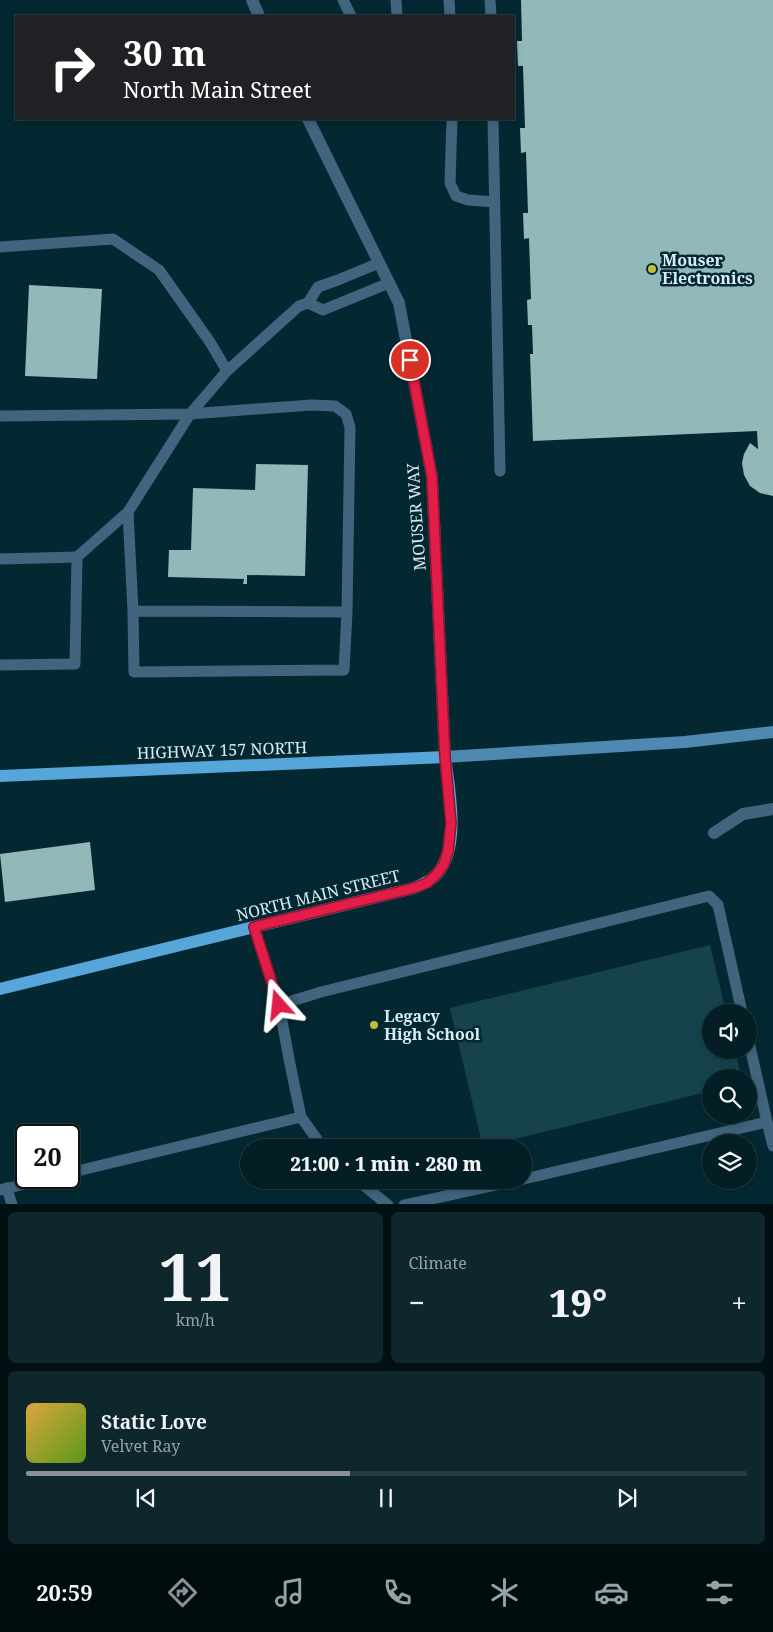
<!DOCTYPE html>
<meta charset="utf-8">
<style>
body{margin:0;font-family:"Noto Serif",serif;background:#0d272d;color:#f1f3f6;height:100vh;display:flex;flex-direction:column;font-size:19px;white-space:nowrap}
*{box-sizing:border-box;margin:0}
p{font-size:16px;color:#97a2a7}
.icon{flex:none;width:28px;height:28px;fill:none;stroke:currentColor;stroke-width:2;stroke-linecap:round;stroke-linejoin:round}
.map{position:relative;height:1204px;overflow:hidden}
.side{display:flex;flex-direction:column;gap:8px;padding:8px;background:#021014;flex:1}
.side>*{flex:none}
.banner{position:absolute;left:15px;top:15px;width:500px;height:105px;border-radius:0px;box-shadow:0 2px 8px #0003,0 0 0 1px #243c42;background:#202124;color:#fff;overflow:hidden}
.fabs{position:absolute;left:702px;top:1004px;display:grid;gap:10px}
.fabs a{display:grid;place-items:center;width:55px;height:55px;border-radius:50%;background:#031e25;box-shadow:0 2px 8px #0003,0 0 0 1px #243c42;font-size:25px}
.speed{position:absolute;left:15px;top:1124px;display:flex;gap:10px;font-size:25px;font-weight:700;text-align:center}
.speed>*{display:grid;place-content:center;width:65px;height:65px;border-radius:50%;background:#031e25;box-shadow:0 2px 8px #0003,0 0 0 1px #243c42;line-height:1}
.speed .limit{border:2px solid #111;border-radius:8px;background:#fff;color:#111}
.pin{position:absolute;display:grid;place-items:center;width:42px;height:42px;color:#fff;margin:-21px;border:2px solid #fff;border-radius:50%;box-shadow:0 1px 5px #0007}
.me{position:absolute;width:55px;margin:-28px;rotate:342deg;stroke-linejoin:round;filter:drop-shadow(0 0 4px #0008)}
.turn{display:flex;align-items:center;gap:18px;height:105px;padding:0 25px;font-size:22px}
.turn .icon{width:65px;height:65px;stroke-width:2.5}
.turn b{display:block;font-size:35px;line-height:42px}
.big{font-size:38px;font-weight:800;line-height:1.1}
.side .card{flex:1;display:flex;flex-direction:column;justify-content:center;gap:8px;min-width:0;padding:0 18px;border-radius:8px;background:#0d272d}
.side .dial{align-items:center;gap:0}
.dial b{font-size:65px;line-height:1}
.song{display:flex;align-items:center;gap:15px}
.cover{width:60px;height:60px;border-radius:8px;background:linear-gradient(135deg,hsl(40 70% 55%),hsl(90 70% 35%))}
.played{height:5px;border-radius:2px;background:linear-gradient(90deg,#8c9099 45%,#243c42 45%)}
.keys{display:flex;justify-content:space-around;direction:ltr}
.heat{display:flex;justify-content:space-between;align-items:center;font-size:28px;direction:ltr}
.side .tiles{flex:1;display:grid;gap:8px;grid-template-columns:1fr 1fr}
.card:last-child{grid-column:span 2}
.trip{position:absolute;left:240px;top:1139px;width:292px;height:50px;border-radius:25px;background:#031e25;box-shadow:0 2px 8px #0003,0 0 0 1px #243c42;font-weight:800;line-height:50px;text-align:center}
.dock{display:flex;height:80px;justify-content:space-around;align-items:center;background:#010c0f;color:#97a2a7}
.dock .icon{width:35px;height:35px}
.dock .on{color:#8c9099}
.dock b{font-size:22px;color:#f1f3f6}
.map>svg:first-child{display:block}
.green{fill:#16424d}
.building{fill:#91b9b9}
.lines{fill:none;stroke-linecap:round;stroke-linejoin:round}
.service{stroke:#41657e;stroke-width:11}
.minor{stroke:#41657e;stroke-width:12}
.tertiary{stroke:#41657e;stroke-width:12}
.secondary{stroke:#4e89b1;stroke-width:12}
.primary{stroke:#57a6d9;stroke-width:12}
.route-casing{stroke:#92132f;stroke-width:12}
.route{stroke:#e11d48;stroke-width:9}
.poi-dot{fill:#c3bd3e;stroke:#042831;stroke-width:2}
.labels{text-anchor:middle;dominant-baseline:central;stroke-width:5;stroke-linejoin:round;paint-order:stroke}
.poi-label{font-size:16px;font-weight:bold;fill:#d9ecf2;stroke:#042831;text-anchor:start}
.street-label{font-size:16px;fill:#d9ecf2;stroke:#042831}
</style>
<div class="map">
<svg width="773" height="1205" viewBox="0 0 773 1205">
<rect width="100%" height="100%" fill="#042831"/>
<!-- green -->
<path class="green" d="M 710,945 L 726,1012 L 711,1012 L 711,1050 L 735,1050 L 741,1077 L 711,1078 L 711,1091 L 483,1147 L 450,1008 Z"/>
<!-- building -->
<g class="building">
<path d="M 521,0 L 773,0 L 773,496 L 760,493 L 750,486 L 744,475 L 742,463 L 744,454 L 750,443 L 758,449 L 757,431 L 533,441 L 530,354 L 533,354 L 532,325 L 528,325 L 527,300 L 531,299 L 529,238 L 524,239 L 523,213 L 528,213 L 526,152 L 521,153 L 520,128 L 525,128 L 523,66 L 518,66 L 517,41 L 522,41 Z"/>
<path d="M 29,285 L 102,289 L 97,379 L 25,376 Z"/>
<path d="M 256,464 L 308,465 L 305,576 L 247,575 L 247,584 L 243,584 L 244,579 L 168,577 L 169,550 L 191,550 L 193,488 L 255,490 Z"/>
<path d="M 90,842 L 95,890 L 5,902 L 0,854 Z"/>
</g>
<g class="lines">
<!-- service -->
<g class="service">
<path d="M 343,0 L 351,16"/>
<path d="M 396,0 L 397,16"/>
<path d="M 449,0 L 450,16"/>
<path d="M 490,0 L 491,16"/>
<path d="M 452,119 L 450,183 L 456,196 L 468,200 L 495,202"/>
<path d="M 493,119 L 500,471"/>
<path d="M 0,247 L 113,239 L 159,270 L 210,342 L 227,371 L 299,306 L 308,303 L 323,310 L 389,283"/>
<path d="M 308,303 L 318,287 L 338,280 L 379,263"/>
<path d="M 0,416 L 190,414 L 227,371"/>
<path d="M 0,559 L 77,557"/>
<path d="M 133,611 L 128,512 L 190,414 L 311,405 L 335,406 L 346,414 L 350,427 L 347,612 L 344,670 L 134,672 L 133,611 L 347,612"/>
<path d="M 0,665 L 75,664 L 77,557 L 128,512"/>
<path d="M 254,927 L 279,1005 L 290,1064 L 301,1117 L 323,1148"/>
<path d="M 279,1005 L 321,992 L 709,896 L 718,905 L 742,1012"/>
<path d="M 767,1122 L 773,1146"/>
<path d="M 69,1173 L 301,1117"/>
<path d="M 524,1179 L 767,1122 L 749,1042"/>
<path d="M 357,1180 L 388,1205"/>
<path d="M 7,1188 L 12,1205"/>
<path d="M 0,1190 L 52,1178"/>
<path d="M 404,1205 L 519,1180"/>
</g>
<!-- minor -->
<path class="minor" d="M 714,833 L 743,814 L 773,809"/>
<!-- tertiary -->
<g class="tertiary">
<path d="M 252,0 L 259,16"/>
<path d="M 308,119 L 399,303 L 432,477 L 445,757"/>
</g>
<!-- secondary -->
<path class="secondary" d="M 445,757 L 685,742 L 773,732"/>
<!-- primary -->
<path class="primary" d="M 0,776 L 445,757 C 449,790 461,846 437,874 C 431,881 422,885 414,888 L 0,989"/>
</g>
<g class="lines">
<!-- route casing -->
<g class="route-casing">
<path id="route" d="M 279,1005 L 254,927 L 414,888 L 427,883 L 437,874 L 444,864 L 448,851 L 451,823 L 445,757 L 432,477 L 410,360"/>
</g>
<!-- route -->
<use href="#route" class="route"/>
</g>
<!-- markers -->
<g class="poi-dot">
<circle cx="652" cy="269" r="5"/>
<circle cx="374" cy="1025" r="5"/>
</g>
<g class="labels">
<!-- poi labels -->
<g class="poi-label">
<text x="662" y="260">Mouser<tspan x="662" dy="18">Electronics</tspan></text>
<text x="384" y="1016">Legacy<tspan x="384" dy="18">High School</tspan></text>
</g>
<!-- street labels -->
<g class="street-label">
<text transform="translate(416 517) rotate(-94)">MOUSER WAY</text>
<text transform="translate(222 750) rotate(-2)">HIGHWAY 157 NORTH</text>
<text transform="translate(318 895) rotate(-14)">NORTH MAIN STREET</text>
</g>
</g>
</svg>
<div class="fabs">
<a><svg class="icon" aria-label="sound" viewBox="0 0 24 24"><path d="M4 9h4l5-4v14l-5-4H4zM17 9q2 3 0 6"/></svg></a>
<a><svg class="icon" aria-label="search" viewBox="0 0 24 24"><circle cx="10" cy="10" r="6"/><path d="M15 15l6 6"/></svg></a>
<a><svg class="icon" aria-label="layers" viewBox="0 0 24 24"><path d="M12 4l9 5-9 5-9-5zM3 14l9 5 9-5"/></svg></a>
</div>
<div class="speed"><div class="limit">20</div></div>
<div class="pin" style="left:410px;top:360px;background:#d93025"><svg class="icon" aria-label="arrive" viewBox="0 0 24 24"><path d="M6 21V4h12l-3 4 3 4H6"/></svg></div>
<svg class="me" style="left:279px;top:1005px" viewBox="-20 -20 40 40"><path d="M0-17L14 15 0 8-14 15z" fill="#e11d48" stroke="#fff" stroke-width="4"/></svg>
<div class="trip">21:00 · 1 min · 280 m</div>
<div class="banner">
<div class="turn"><svg class="icon" aria-label="right" viewBox="0 0 24 24"><path d="M7 20v-9h11M14 6l5 5-5 5"/></svg><div><b>30 m</b>North Main Street</div></div>
</div>
</div>
<section class="side">
<div class="tiles">
<div class="card dial"><b>11</b><p>km/h</p></div>
<div class="card"><p>Climate</p>
<div class="heat"><a>−</a><b class="big">19°</b><a>+</a></div>
</div>
<div class="card">
<div class="song"><i class="cover"></i><div><b>Static Love</b><p>Velvet Ray</p></div></div>
<div class="played"></div>
<div class="keys"><svg class="icon" aria-label="previous" viewBox="0 0 24 24"><path d="M18 5L8 12l10 7zM5 5v14"/></svg><svg class="icon" aria-label="pause" viewBox="0 0 24 24"><path d="M8 5v14M16 5v14"/></svg><svg class="icon" aria-label="next" viewBox="0 0 24 24"><path d="M6 5l10 7-10 7zM19 5v14"/></svg></div>
</div>
</div>
</section>
<nav class="dock">
<b>20:59</b>
<svg class="icon on" aria-label="directions" viewBox="0 0 24 24"><path d="M12 3l9 9-9 9-9-9zM9 14v-3h6M13 9l2 2-2 2"/></svg>
<svg class="icon" aria-label="music" viewBox="0 0 24 24"><path d="M9 18V5l10-2v13"/><circle cx="6" cy="18" r="3"/><circle cx="16" cy="16" r="3"/></svg>
<svg class="icon" aria-label="phone" viewBox="0 0 24 24"><path d="M5 4h4l2 5-3 2q2 4 5 5l2-3 5 2v4C11 20 4 13 5 4z"/></svg>
<svg class="icon" aria-label="climate" viewBox="0 0 24 24"><path d="M12 3v18M4 7l16 10M4 17L20 7"/></svg>
<svg class="icon" aria-label="car" viewBox="0 0 24 24"><path d="M5 17H2v-5l4-1 3-4h7l3 4 3 1v5h-3M9 17h6M6 11h13"/><circle cx="7" cy="17" r="2"/><circle cx="17" cy="17" r="2"/></svg>
<svg class="icon" aria-label="filters" viewBox="0 0 24 24"><path d="M4 7h16M4 17h16"/><circle cx="9" cy="7" r="2"/><circle cx="15" cy="17" r="2"/></svg>
</nav>
